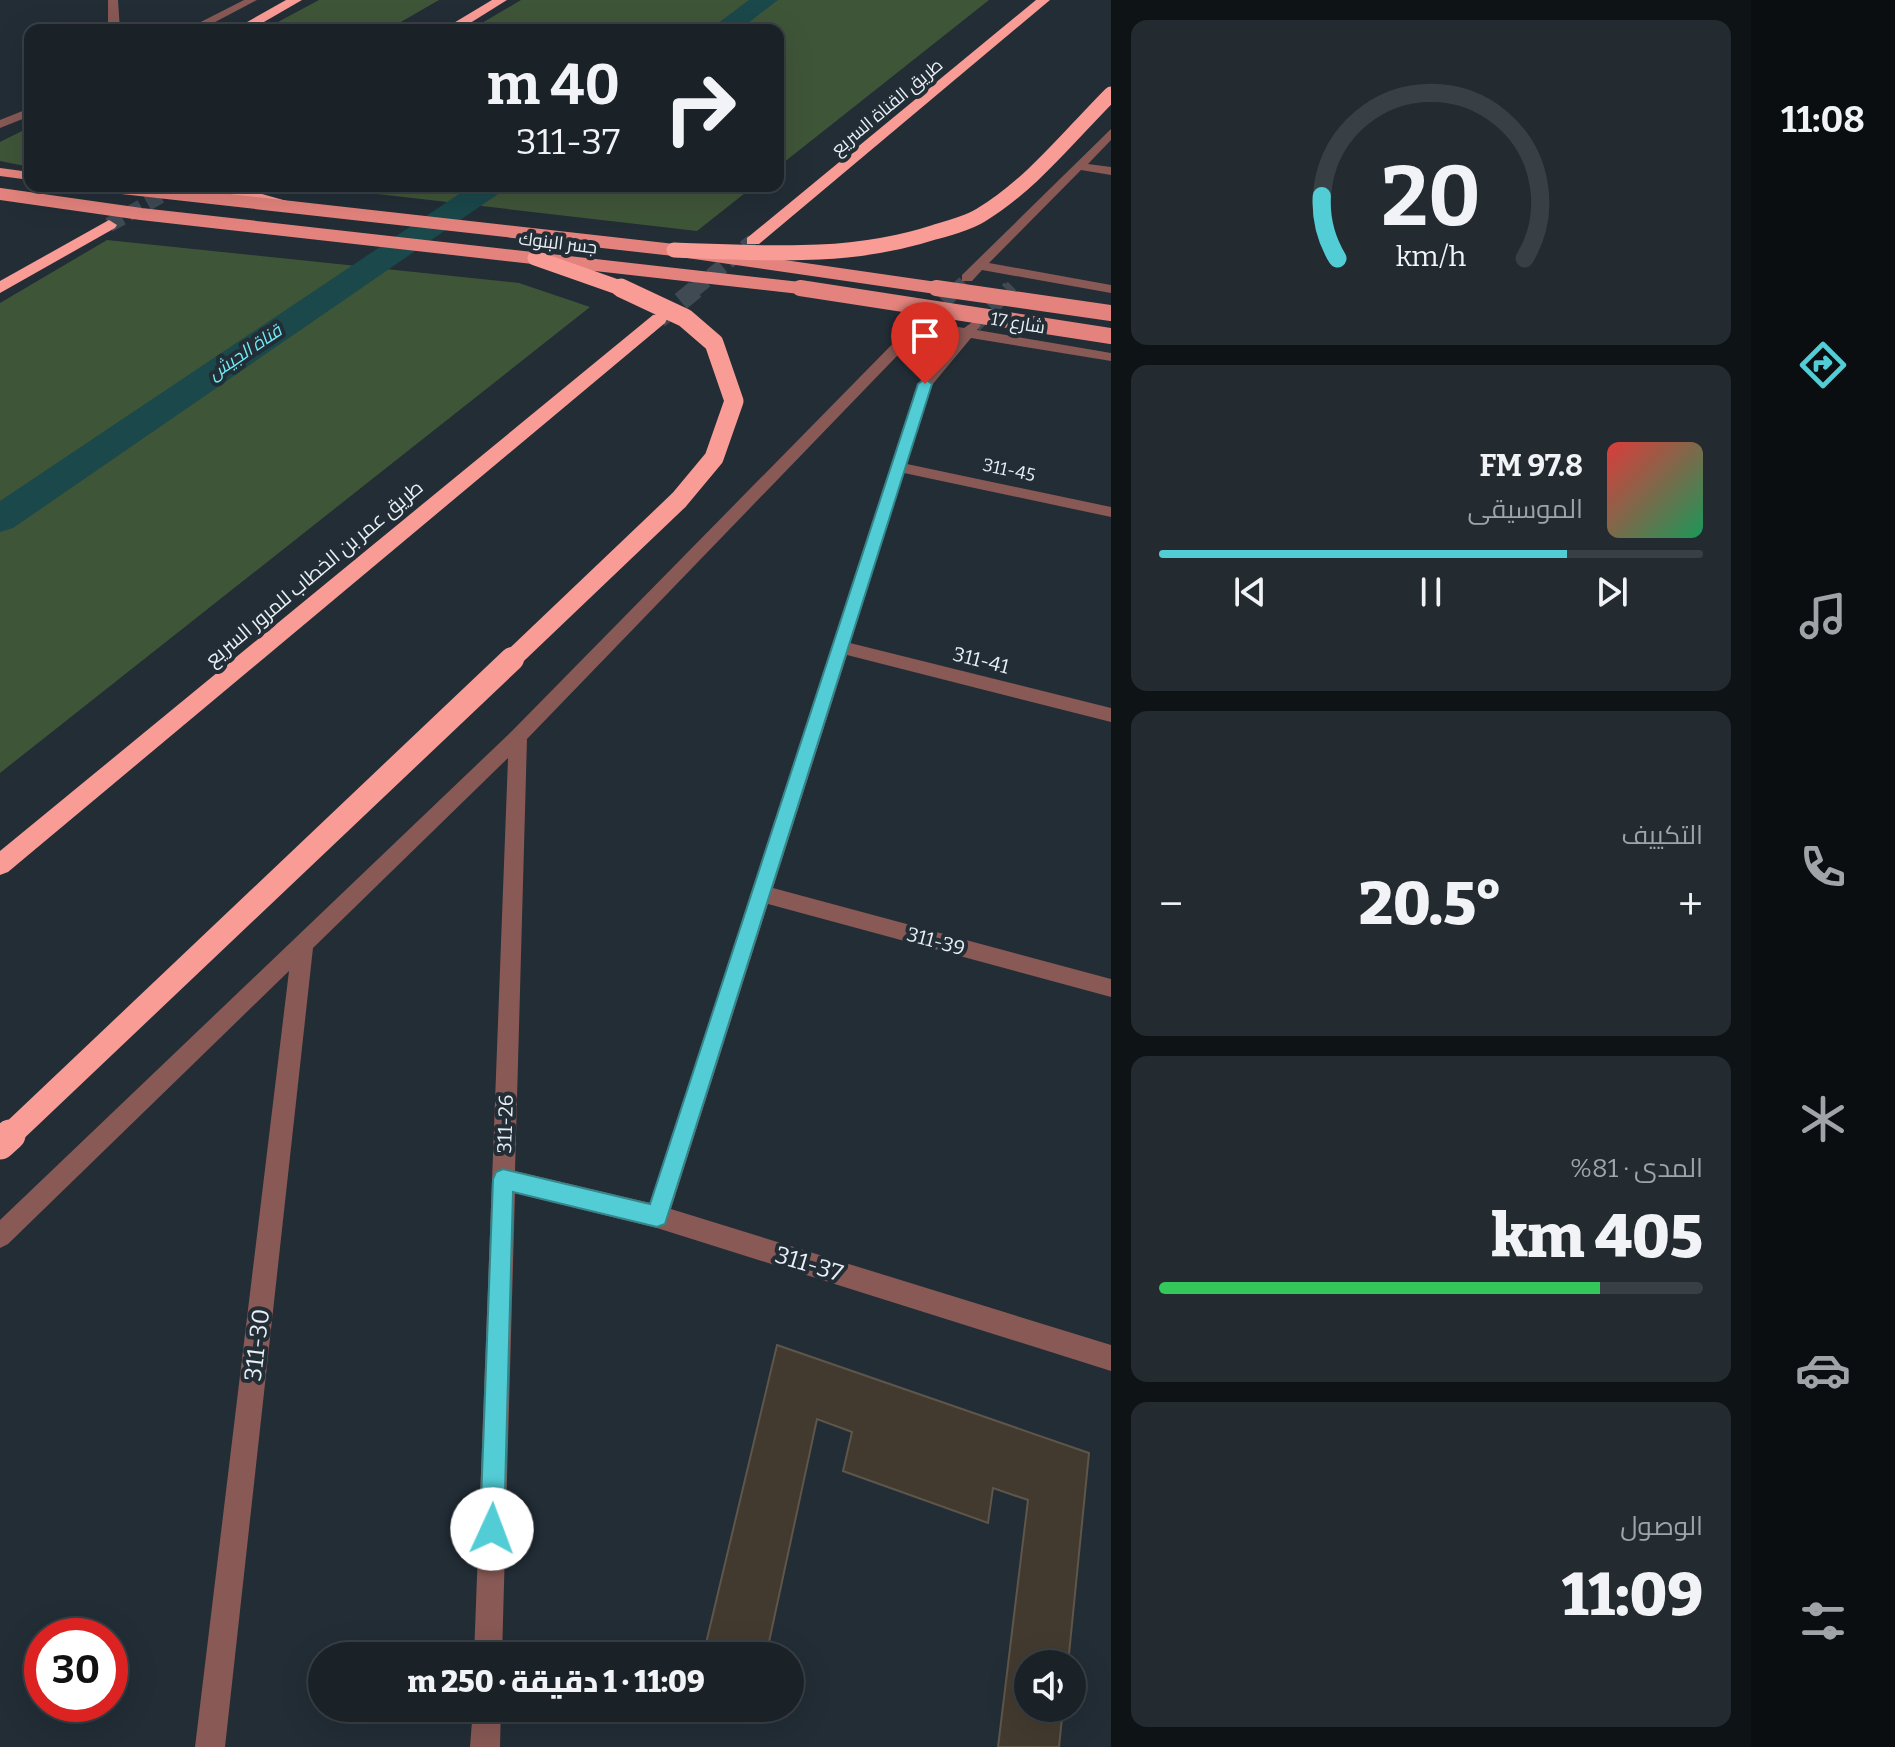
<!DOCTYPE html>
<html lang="ar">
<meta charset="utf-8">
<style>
body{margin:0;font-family:Bitter,Cairo,serif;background:#232a30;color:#f1f3f6;direction:rtl;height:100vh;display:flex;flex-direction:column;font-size:30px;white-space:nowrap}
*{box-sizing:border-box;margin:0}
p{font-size:26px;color:#9fa4a8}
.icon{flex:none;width:44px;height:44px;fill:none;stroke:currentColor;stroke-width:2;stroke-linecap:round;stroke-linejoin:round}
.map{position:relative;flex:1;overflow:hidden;direction:ltr}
.details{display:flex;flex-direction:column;gap:20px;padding:20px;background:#0e1316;width:640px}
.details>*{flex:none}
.top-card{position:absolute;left:24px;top:24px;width:760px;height:168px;border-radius:16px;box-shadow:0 8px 32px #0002,0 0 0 2px #383f45;direction:rtl;background:#1a2228;color:#f1f3f6;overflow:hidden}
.buttons{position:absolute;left:1014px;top:1650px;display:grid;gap:16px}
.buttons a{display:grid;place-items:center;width:72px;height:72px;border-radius:50%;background:#1a2228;box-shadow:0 8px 32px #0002,0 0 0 2px #383f45;font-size:40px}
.speed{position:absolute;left:24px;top:1618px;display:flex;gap:16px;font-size:40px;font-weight:700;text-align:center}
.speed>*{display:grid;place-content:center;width:104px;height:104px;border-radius:50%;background:#1a2228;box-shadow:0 8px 32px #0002,0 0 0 2px #383f45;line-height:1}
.speed .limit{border:12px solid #d22;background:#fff;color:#111}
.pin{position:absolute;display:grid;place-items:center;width:68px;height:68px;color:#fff;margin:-82px -34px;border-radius:50% 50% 50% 0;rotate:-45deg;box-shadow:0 0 8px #0007}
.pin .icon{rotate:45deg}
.me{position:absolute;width:88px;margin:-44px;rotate:2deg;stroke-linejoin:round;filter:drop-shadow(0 0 6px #0008)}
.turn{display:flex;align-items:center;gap:28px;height:168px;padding:0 32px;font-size:36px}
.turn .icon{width:104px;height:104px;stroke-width:2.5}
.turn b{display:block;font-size:56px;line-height:68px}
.big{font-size:60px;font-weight:800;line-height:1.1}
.details .tile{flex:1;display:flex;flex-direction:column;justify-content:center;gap:12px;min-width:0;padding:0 28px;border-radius:16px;background:#232a30}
.details .dial{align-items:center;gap:0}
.dial svg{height:208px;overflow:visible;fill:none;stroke:#383f45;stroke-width:7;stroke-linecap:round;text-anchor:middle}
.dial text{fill:#f1f3f6;stroke:none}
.song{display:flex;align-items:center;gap:24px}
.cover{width:96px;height:96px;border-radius:12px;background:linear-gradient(135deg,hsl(0 70% 55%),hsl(150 70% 35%))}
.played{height:8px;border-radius:4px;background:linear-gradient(90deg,#52ccd5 75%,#383f45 75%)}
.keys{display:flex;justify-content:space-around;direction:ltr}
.heat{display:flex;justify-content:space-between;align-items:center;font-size:44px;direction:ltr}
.charge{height:12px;border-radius:6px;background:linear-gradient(90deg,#34c759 81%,#383f45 0)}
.trip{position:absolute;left:308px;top:1642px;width:496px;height:80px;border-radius:40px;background:#1a2228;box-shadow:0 8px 32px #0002,0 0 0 2px #383f45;font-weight:800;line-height:80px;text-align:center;direction:rtl}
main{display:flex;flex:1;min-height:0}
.tab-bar{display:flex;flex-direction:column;width:144px;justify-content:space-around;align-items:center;background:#0a0e10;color:#9fa4a8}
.tab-bar .icon{width:56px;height:56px}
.tab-bar .current{color:#52ccd5}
.tab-bar b{font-size:36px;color:#f1f3f6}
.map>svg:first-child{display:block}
.green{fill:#3f5538}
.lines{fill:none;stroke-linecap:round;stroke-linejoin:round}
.canal{fill:#1a484b;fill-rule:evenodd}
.building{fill:#433a2f;stroke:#5e564a;stroke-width:2}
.minor-tunnel-far1{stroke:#404a53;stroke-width:12;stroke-dasharray:12 6;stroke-linecap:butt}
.minor-tunnel{stroke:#404a53;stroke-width:16;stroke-dasharray:16 8;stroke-linecap:butt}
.motorway-tunnel-far1{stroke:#404a53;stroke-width:15;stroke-dasharray:15 7;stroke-linecap:butt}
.motorway-tunnel{stroke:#404a53;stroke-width:19;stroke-dasharray:19 9;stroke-linecap:butt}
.minor{fill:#885955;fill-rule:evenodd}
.tertiary{fill:#885955;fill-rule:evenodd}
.primary{fill:#e4837d;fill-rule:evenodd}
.motorway{fill:#fa9c96;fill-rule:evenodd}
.primary-bridge-far1{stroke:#e4837d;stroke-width:12}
.primary-bridge{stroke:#e4837d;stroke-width:16}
.motorway-bridge-far3{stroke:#fa9c96;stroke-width:15}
.motorway-bridge-far2{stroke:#fa9c96;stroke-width:19}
.motorway-bridge-far1{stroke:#fa9c96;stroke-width:24}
.motorway-bridge{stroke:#fa9c96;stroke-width:31}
.route{fill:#52ccd5;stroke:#35858a;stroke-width:2}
.labels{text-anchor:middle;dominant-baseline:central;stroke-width:8;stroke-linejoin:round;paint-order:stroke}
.far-street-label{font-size:18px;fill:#e8eff5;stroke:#222d36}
.far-water-label{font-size:18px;font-style:italic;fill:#71eef8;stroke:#222d36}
.street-label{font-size:20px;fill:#e8eff5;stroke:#222d36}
.near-street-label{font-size:24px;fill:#e8eff5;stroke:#222d36}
</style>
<main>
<nav class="tab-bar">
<b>11:08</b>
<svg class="icon current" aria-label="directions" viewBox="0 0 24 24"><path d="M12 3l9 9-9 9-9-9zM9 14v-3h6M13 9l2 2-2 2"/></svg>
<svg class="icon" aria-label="music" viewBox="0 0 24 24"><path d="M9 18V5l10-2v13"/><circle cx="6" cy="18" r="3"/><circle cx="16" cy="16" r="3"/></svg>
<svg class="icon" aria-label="phone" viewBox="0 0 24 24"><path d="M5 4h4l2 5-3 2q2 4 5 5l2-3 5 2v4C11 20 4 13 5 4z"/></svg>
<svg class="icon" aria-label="climate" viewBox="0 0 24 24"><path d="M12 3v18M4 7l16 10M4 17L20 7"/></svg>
<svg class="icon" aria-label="car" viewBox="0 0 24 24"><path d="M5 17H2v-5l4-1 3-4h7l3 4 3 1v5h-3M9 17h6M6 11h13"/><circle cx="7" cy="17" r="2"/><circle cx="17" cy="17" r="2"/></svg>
<svg class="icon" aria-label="filters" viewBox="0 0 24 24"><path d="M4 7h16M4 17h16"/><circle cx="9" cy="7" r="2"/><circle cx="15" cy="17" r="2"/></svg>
</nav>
<section class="details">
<div class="tile dial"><svg viewBox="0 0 100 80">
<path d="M14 69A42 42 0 1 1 86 69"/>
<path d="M14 69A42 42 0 0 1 8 45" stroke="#52ccd5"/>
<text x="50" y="56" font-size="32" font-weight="700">20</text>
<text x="50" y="72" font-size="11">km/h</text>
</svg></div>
<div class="tile">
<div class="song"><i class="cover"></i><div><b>97.8 FM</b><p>الموسيقى</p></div></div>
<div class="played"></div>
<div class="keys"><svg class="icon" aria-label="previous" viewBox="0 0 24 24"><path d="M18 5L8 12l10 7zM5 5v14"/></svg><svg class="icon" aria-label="pause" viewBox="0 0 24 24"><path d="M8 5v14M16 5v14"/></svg><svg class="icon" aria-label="next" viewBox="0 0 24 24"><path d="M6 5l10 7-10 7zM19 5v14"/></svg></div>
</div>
<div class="tile"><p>التكييف</p>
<div class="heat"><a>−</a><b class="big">20.5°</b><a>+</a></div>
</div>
<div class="tile"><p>المدى · 81%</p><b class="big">405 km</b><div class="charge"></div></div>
<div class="tile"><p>الوصول</p><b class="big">11:09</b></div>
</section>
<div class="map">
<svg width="1111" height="1747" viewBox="0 0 1111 1747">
<rect width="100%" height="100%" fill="#222d36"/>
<!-- green -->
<g class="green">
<path d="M 319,0 L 439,0 L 387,30 L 263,30 Z"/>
<path d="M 521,0 L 989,0 L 778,167 L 778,30 L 470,30 Z"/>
<path d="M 30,127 L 30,167 L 0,161 L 0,142 Z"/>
<path d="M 308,186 L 754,186 L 697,231 Z"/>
<path d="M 107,240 L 519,283 L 590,307 L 0,773 L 0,303 Z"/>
</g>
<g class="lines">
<!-- canal -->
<g class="canal">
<path d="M 749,0 L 778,0 L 739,30 L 709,30 Z"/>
<path d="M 471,186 L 506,186 L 501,192 L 13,528 L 0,532 L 0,501 Z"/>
</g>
</g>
<!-- building -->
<path class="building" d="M 777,1345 L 1089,1453 L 1068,1664 L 1028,1664 L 1028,1708 L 1063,1708 L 1059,1747 L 998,1747 L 1028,1500 L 993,1488 L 988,1523 L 843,1471 L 852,1432 L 817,1419 L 766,1656 L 703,1656 Z"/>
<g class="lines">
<!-- minor-tunnel-far1 -->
<g class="minor-tunnel-far1">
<path d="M 955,290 L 967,278"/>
<path d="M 1008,290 L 1012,286"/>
</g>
<!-- minor-tunnel -->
<g class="minor-tunnel">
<path d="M 926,318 L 957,288"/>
<path d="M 974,325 L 1010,288"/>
</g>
<!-- motorway-tunnel-far1 -->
<g class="motorway-tunnel-far1">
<path d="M 109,225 L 178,186"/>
<path d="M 694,290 L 753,241"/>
</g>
<!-- motorway-tunnel -->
<path class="motorway-tunnel" d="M 659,319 L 697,288"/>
<!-- minor -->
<g class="minor">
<path d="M 108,0 L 118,0 L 120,30 L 108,30 Z"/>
<path d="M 1111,129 L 1111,140 L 1088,164 L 1111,167 L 1111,175 L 1081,170 L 989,263 L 1111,285 L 1111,293 L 982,270 L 972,281 L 962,281 L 962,275 Z"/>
<path d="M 926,314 L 933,318 L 930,322 L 964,328 L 974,321 L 981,325 L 977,330 L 1111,353 L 1111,361 L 971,338 L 932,385 L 907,464 L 1111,507 L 1111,517 L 904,473 L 850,643 L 1111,708 L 1111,722 L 847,655 L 773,888 L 1111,979 L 1111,997 L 768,904 L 671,1209 L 1111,1345 L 1111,1371 L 657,1228 L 515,1193 L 502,1656 L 474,1656 L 508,758 L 313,948 L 225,1747 L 195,1747 L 289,971 L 8,1244 L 0,1248 L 0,1220 L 511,732 L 914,322 ZM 922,330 L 958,336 L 918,384 L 650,1203 L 515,1171 L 527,739 Z"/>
<path d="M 473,1708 L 501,1708 L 500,1747 L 470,1747 Z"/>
</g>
<!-- tertiary -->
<g class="tertiary">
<path d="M 244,0 L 257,0 L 200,30 L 185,30 Z"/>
<path d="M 30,108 L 30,116 L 0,128 L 0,120 Z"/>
</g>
<!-- primary -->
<path class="primary" d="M 0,168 L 30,172 L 30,180 L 0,176 Z"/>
<!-- motorway -->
<g class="motorway">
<path d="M 286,0 L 302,0 L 250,30 L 233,30 Z"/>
<path d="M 492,0 L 507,0 L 459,30 L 442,30 Z"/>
<path d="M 1036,0 L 1050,0 L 759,244 L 747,244 L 747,238 Z"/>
<path d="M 208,186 L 233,186 L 294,203 L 297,206 L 289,211 L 211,189 Z"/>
<path d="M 109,220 L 117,225 L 115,228 L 0,293 L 0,281 Z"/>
<path d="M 659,314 L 667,319 L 665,323 L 8,872 L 0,875 L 0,851 L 653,315 Z"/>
</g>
<!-- primary-bridge-far1 -->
<g class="primary-bridge-far1">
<path d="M 104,186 L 674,250 L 950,290"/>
<path d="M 0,194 L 141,214 L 818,290"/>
</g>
<!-- primary-bridge -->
<g class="primary-bridge">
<path d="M 800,288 L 1111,336"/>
<path d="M 936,288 L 1111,313"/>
</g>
<!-- motorway-bridge-far3 -->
<g class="motorway-bridge-far3">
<path d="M 674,250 C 762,253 850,260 935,232 C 950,228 968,223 981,215 C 1031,185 1070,135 1111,94"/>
<path d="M 535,258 L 626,290"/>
</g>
<!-- motorway-bridge-far2 -->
<path class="motorway-bridge-far2" d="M 510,661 L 679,500 L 714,458 L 734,401 L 714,343 L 685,318 L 621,288"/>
<!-- motorway-bridge-far1 -->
<path class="motorway-bridge-far1" d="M 8,1137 L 512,659"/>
<!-- motorway-bridge -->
<path class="motorway-bridge" d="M 0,1144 L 10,1135"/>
</g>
<!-- route -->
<path class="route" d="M 925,379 L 932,384 L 665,1224 L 657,1227 L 513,1192 L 504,1529 L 501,1538 L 492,1541 L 484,1538 L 480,1529 L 493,1179 L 496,1172 L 503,1169 L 650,1204 L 918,384 Z"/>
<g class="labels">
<!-- far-street labels -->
<g class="far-street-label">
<text transform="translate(887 107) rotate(-40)">طريق القناة السريع</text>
<text transform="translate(558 243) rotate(7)">جسر البنوك</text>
<text transform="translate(1018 323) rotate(10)">شارع 17</text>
<text transform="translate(1009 470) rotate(12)">311-45</text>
</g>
<!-- far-water labels -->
<g class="far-water-label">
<text transform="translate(245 352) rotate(-34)">قناة الجيش</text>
</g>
<!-- street labels -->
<g class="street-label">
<text transform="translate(314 573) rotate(-40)">طريق عمر بن الخطاب للمرور السريع</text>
<text transform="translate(981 660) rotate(14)">311-41</text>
<text transform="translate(936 941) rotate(15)">311-39</text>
<text transform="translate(505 1124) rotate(-88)">311-26</text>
</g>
<!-- near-street labels -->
<g class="near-street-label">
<text transform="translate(809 1264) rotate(17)">311-37</text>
<text transform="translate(257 1345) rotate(-83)">311-30</text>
</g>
</g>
</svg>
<div class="buttons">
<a><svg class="icon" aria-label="sound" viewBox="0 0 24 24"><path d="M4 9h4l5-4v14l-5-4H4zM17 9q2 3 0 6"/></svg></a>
</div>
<div class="speed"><div class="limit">30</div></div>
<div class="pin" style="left:925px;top:384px;background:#d93025"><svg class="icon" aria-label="arrive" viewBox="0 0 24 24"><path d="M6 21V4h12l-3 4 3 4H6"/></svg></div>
<svg class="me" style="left:492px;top:1529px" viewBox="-20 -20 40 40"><circle r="19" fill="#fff"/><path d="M0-13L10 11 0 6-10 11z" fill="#52ccd5"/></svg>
<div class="trip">11:09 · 1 دقيقة · 250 m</div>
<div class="top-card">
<div class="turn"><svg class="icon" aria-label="right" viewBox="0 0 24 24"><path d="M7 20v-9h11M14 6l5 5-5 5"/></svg><div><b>40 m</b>311-37</div></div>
</div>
</div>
</main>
